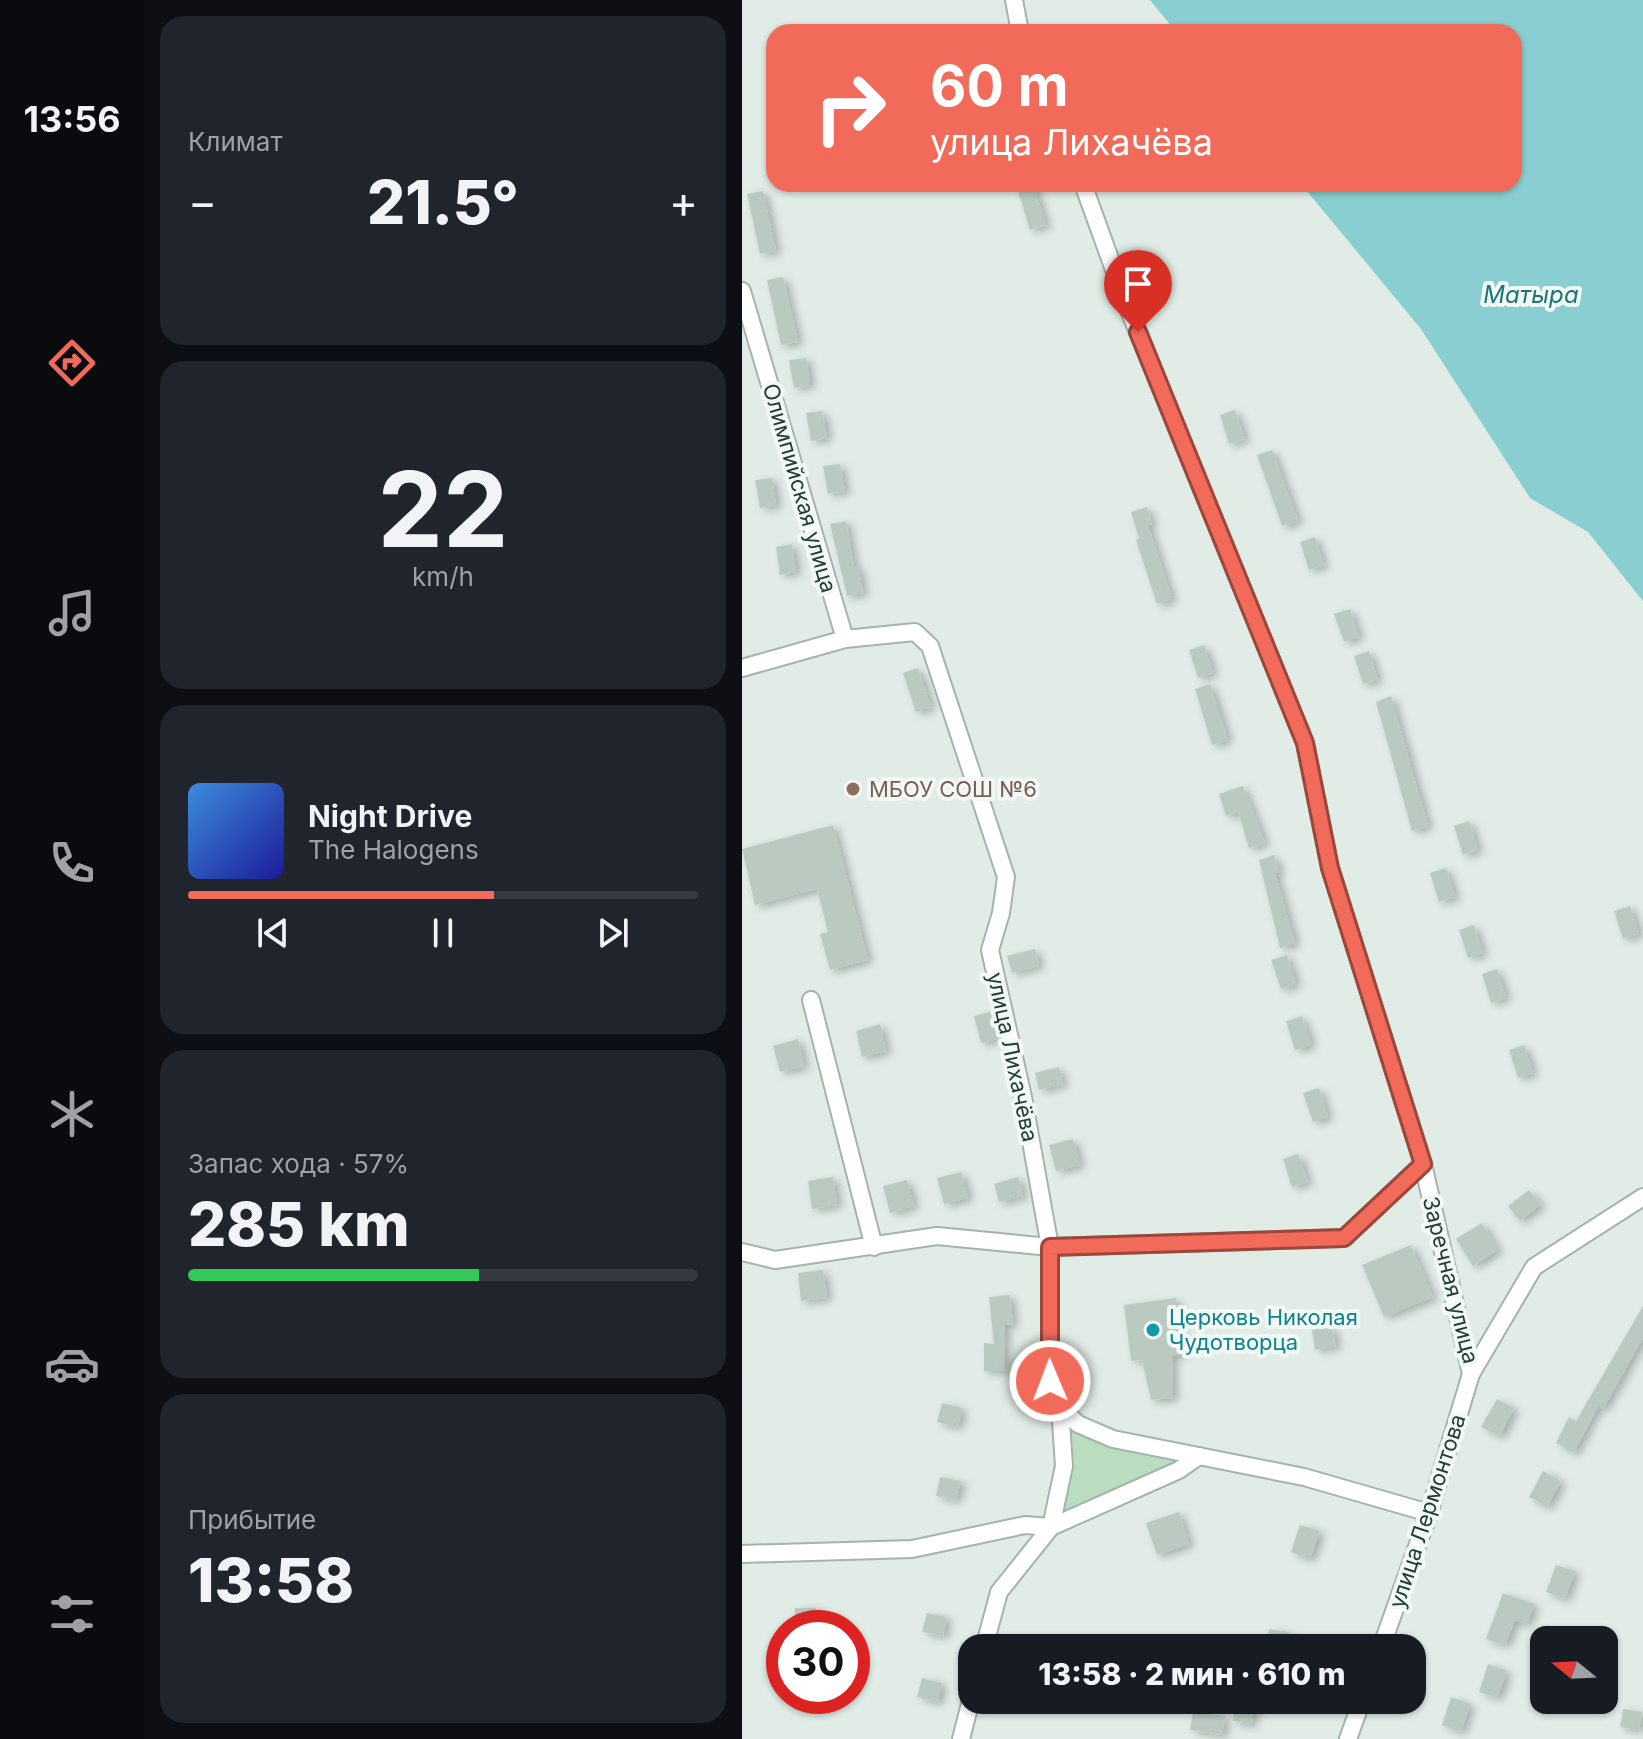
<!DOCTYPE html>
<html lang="ru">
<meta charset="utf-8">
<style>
body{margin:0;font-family:Inter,sans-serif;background:#20242c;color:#f1f3f6;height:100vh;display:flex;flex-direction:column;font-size:30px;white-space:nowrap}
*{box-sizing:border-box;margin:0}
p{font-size:26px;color:#9ea1a6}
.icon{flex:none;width:44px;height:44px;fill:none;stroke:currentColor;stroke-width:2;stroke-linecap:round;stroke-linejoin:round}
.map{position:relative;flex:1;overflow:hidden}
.drawer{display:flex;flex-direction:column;gap:16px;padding:16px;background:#0d0f14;width:598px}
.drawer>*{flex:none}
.guide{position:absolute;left:24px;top:24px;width:756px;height:168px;border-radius:24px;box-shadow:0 2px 6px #0004;background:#f26b5a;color:#fff;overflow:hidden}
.needle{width:52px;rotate:288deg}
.buttons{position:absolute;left:788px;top:1626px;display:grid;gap:16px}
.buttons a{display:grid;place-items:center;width:88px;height:88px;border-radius:16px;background:#171b24;box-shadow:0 2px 6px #0004;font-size:40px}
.speed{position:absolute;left:24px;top:1610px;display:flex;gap:16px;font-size:40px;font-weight:700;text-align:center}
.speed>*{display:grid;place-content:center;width:104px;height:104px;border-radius:50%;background:#171b24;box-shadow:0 2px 6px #0004;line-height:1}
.speed .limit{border:12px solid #d22;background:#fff;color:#111}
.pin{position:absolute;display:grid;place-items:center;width:68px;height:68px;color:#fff;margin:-82px -34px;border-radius:50% 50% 50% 0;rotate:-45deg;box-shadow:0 0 8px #0007}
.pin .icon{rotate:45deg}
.me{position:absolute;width:88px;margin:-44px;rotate:359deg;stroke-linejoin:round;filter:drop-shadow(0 0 6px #0008)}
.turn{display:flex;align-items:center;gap:28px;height:168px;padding:0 32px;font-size:36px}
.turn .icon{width:104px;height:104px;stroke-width:2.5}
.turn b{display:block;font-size:56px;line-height:68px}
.big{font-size:60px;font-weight:800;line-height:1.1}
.drawer .widget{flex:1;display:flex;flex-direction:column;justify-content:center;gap:12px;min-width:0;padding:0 28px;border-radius:24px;background:#20242c}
.drawer .dial{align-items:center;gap:0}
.dial b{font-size:104px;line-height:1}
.song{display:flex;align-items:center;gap:24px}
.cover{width:96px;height:96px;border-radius:12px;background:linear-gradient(135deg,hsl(210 70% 55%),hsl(240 70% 35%))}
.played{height:8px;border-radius:4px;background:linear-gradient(90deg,#f26b5a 60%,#363941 60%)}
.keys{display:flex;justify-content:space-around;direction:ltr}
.heat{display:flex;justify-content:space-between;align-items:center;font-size:44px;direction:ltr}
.charge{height:12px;border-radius:6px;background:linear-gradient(90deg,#34c759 57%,#363941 0)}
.trip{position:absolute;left:216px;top:1634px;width:468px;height:80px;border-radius:24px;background:#171b24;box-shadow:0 2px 6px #0004;font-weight:800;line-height:80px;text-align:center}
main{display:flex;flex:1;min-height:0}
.tab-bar{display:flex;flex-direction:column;width:144px;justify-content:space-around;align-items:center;background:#090b0e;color:#9ea1a6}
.tab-bar .icon{width:56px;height:56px}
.tab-bar .selected{color:#f26b5a}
.tab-bar b{font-size:36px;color:#f1f3f6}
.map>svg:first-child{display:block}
.green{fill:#baddbf}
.water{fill:#89cfd1}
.building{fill:#bacac1;filter:url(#shadow)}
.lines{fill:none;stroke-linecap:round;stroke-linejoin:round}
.minor-casing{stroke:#a4b4ac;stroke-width:20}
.minor{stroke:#fff;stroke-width:16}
.route-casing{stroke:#9d463a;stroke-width:20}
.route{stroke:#f26b5a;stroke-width:14}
.education-dot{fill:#8d6e63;stroke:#f2f8f4;stroke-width:3}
.culture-dot{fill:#0f9aa8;stroke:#f2f8f4;stroke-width:3}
.labels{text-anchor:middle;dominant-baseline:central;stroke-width:8;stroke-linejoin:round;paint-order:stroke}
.street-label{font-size:22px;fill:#223d32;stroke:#f2f8f4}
.education-label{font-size:22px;fill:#785e54;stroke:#f2f8f4;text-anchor:start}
.culture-label{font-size:22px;fill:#0d838f;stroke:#f2f8f4;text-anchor:start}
.water-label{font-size:24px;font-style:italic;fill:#1c7579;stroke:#f2f8f4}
</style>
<main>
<nav class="tab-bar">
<b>13:56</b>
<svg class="icon selected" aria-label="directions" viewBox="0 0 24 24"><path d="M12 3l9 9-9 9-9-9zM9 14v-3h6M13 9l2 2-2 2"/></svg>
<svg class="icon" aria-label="music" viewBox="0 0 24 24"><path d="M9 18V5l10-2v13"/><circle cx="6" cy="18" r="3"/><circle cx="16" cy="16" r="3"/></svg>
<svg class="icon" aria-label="phone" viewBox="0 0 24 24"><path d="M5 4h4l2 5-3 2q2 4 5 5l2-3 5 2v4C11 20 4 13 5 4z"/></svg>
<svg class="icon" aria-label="climate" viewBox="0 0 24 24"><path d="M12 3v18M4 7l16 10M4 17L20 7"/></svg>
<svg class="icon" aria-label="car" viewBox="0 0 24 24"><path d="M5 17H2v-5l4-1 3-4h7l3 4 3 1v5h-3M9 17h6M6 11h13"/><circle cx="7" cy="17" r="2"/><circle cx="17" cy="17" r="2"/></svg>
<svg class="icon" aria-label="filters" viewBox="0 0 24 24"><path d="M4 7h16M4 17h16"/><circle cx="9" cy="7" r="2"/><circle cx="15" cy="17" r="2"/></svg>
</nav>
<section class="drawer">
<div class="widget"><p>Климат</p>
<div class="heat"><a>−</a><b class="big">21.5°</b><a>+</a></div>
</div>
<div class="widget dial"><b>22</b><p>km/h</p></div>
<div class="widget">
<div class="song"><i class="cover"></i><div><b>Night Drive</b><p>The Halogens</p></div></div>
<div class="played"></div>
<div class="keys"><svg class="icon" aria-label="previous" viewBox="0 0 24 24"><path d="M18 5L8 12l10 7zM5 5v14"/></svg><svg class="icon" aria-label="pause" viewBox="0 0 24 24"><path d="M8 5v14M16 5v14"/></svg><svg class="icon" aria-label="next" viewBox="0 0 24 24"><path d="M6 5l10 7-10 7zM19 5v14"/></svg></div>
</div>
<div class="widget"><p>Запас хода · 57%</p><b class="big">285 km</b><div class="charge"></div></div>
<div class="widget"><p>Прибытие</p><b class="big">13:58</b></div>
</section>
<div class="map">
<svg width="901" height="1739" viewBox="0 0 901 1739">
<defs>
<filter id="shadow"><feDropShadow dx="5" dy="3" stdDeviation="4" flood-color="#0004"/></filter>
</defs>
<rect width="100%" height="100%" fill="#e1ece6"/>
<!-- green -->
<path class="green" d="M 326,1428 L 349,1438 L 438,1456 L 436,1464 L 318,1517 Z"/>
<!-- water -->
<path class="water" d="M 408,0 L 901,0 L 901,601 L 846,532 L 788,498 L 679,329 L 559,184 L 772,184 L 772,32 L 434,32 Z"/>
<!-- building -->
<g class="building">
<path d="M 274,184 L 291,184 L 304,225 L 288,230 Z"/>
<path d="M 21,191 L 34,251 L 18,254 L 5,194 Z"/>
<path d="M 41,277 L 56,342 L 39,345 L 25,280 Z"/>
<path d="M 64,358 L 68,385 L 52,388 L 47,360 Z"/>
<path d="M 493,410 L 503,439 L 487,444 L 478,415 Z"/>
<path d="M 80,411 L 85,438 L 69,441 L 64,413 Z"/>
<path d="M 530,450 L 556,521 L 540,526 L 515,455 Z"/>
<path d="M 98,464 L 103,491 L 86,494 L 81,466 Z"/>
<path d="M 30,478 L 34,505 L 18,508 L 13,480 Z"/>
<path d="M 405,507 L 410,524 L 406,525 L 430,599 L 415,604 L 394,540 L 397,539 L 389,512 Z"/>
<path d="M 104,521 L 112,567 L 116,566 L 121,593 L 105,596 L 88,524 Z"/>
<path d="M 573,537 L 582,565 L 567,570 L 558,542 Z"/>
<path d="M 50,544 L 54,572 L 38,575 L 34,547 Z"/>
<path d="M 608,609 L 617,637 L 602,642 L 592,614 Z"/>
<path d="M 462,645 L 471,673 L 456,678 L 447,650 Z"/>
<path d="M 627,651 L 636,680 L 621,684 L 612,656 Z"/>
<path d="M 176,668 L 189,707 L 174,712 L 161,673 Z"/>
<path d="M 468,684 L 486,740 L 470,745 L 453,689 Z"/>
<path d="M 649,696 L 686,826 L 670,831 L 634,702 Z"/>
<path d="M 501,786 L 523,843 L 507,848 L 496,812 L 484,816 L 477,794 Z"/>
<path d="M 727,821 L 736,850 L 721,855 L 712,826 Z"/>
<path d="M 91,825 L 126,960 L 88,970 L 78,934 L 86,932 L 75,889 L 13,905 L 0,849 Z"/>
<path d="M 532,855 L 537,872 L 533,873 L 553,943 L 538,948 L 517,860 Z"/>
<path d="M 704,868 L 713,897 L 697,902 L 688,873 Z"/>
<path d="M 888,906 L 897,934 L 881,939 L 872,911 Z"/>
<path d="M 732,925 L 741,953 L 726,958 L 717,930 Z"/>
<path d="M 293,949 L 297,966 L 270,973 L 265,956 Z"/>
<path d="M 545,955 L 554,984 L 539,989 L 529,960 Z"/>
<path d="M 755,969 L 764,998 L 749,1003 L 740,974 Z"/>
<path d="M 248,1012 L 255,1039 L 239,1043 L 232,1016 Z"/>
<path d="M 560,1016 L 569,1045 L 553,1050 L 544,1021 Z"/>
<path d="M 138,1024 L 144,1051 L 120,1057 L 114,1031 Z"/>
<path d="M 56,1039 L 62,1066 L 38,1072 L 31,1046 Z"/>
<path d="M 782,1045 L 791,1073 L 776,1078 L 767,1050 Z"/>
<path d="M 317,1067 L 321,1084 L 297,1090 L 293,1073 Z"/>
<path d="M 577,1088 L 586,1117 L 571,1122 L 561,1093 Z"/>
<path d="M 331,1139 L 338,1165 L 314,1171 L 307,1145 Z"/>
<path d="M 556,1154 L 566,1182 L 550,1187 L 541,1159 Z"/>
<path d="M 219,1172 L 226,1198 L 202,1204 L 195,1178 Z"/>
<path d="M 91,1177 L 95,1205 L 70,1209 L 66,1181 Z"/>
<path d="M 276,1177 L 281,1196 L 257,1202 L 252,1184 Z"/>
<path d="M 165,1180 L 172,1206 L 148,1213 L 141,1186 Z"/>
<path d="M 787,1190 L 799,1204 L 778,1221 L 766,1206 Z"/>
<path d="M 740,1223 L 756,1250 L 731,1266 L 714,1239 Z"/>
<path d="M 669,1245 L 691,1297 L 642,1317 L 620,1265 Z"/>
<path d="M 81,1270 L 85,1298 L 59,1301 L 56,1273 Z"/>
<path d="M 268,1295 L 271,1324 L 263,1325 L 263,1371 L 242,1371 L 242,1343 L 252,1344 L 247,1297 Z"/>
<path d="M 434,1298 L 441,1354 L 430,1356 L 431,1398 L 409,1400 L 400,1360 L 389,1361 L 382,1305 Z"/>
<path d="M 901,1306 L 901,1338 L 861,1409 L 856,1406 L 832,1453 L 814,1443 L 827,1417 L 834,1421 Z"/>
<path d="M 590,1327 L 594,1346 L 573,1350 L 570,1330 Z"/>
<path d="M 755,1399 L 772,1408 L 758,1436 L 739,1427 Z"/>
<path d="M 200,1403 L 220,1408 L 216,1427 L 195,1422 Z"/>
<path d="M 801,1471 L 819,1481 L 805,1507 L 787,1497 Z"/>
<path d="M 198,1477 L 219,1481 L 214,1500 L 194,1496 Z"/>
<path d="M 437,1512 L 447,1544 L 415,1555 L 404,1523 Z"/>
<path d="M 558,1525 L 578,1531 L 568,1559 L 549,1552 Z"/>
<path d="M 814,1565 L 833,1571 L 823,1599 L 804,1592 Z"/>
<path d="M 761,1593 L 792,1604 L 785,1624 L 773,1620 L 763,1645 L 744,1639 Z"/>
<path d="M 53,1608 L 74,1608 L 73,1628 L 52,1627 Z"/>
<path d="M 185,1613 L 205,1617 L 201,1636 L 180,1632 Z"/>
<path d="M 527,1629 L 547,1632 L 544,1648 L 523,1648 Z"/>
<path d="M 746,1664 L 765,1671 L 755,1698 L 737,1692 Z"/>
<path d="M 180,1678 L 200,1683 L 196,1702 L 175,1697 Z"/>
<path d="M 709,1697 L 728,1704 L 719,1732 L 700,1725 Z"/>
<path d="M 494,1700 L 513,1700 L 510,1724 L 491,1721 Z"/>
<path d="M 881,1709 L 900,1712 L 897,1730 L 878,1727 Z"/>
<path d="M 451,1712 L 483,1716 L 480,1735 L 448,1730 Z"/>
</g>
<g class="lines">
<!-- minor casing -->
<g class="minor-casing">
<g id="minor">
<path d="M 272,0 L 278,32"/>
<path d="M 341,184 L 384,303 L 563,743 L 588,868 L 681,1164 L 729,1374"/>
<path d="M 0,291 L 103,639"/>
<path d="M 0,668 L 103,639 L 173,632 L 188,646 L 264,877 L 259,913 L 248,950 L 281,1097 L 308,1247 L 308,1381 L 318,1407 L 336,1424 L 371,1439 L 562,1477 L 687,1513"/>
<path d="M 69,1000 L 132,1247"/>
<path d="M 0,1252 L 33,1260 L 195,1236 L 308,1247 L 602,1238 L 681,1164"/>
<path d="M 0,1554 L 170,1549 L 283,1525 L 309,1527 L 437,1470 L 457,1456"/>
<path d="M 242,1648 L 257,1592 L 309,1527 L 322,1466 L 318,1407"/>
<path d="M 639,1648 L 687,1513 L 729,1374 L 792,1267 L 901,1197"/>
<path d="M 219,1739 L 230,1696"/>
<path d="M 606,1739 L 620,1700"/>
</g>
</g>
<!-- minor -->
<use href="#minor" class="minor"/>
</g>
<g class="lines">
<!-- route casing -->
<g class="route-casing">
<path id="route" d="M 308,1381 L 308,1247 L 602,1238 L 681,1164 L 588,868 L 563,743 L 396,332"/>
</g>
<!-- route -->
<use href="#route" class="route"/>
</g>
<!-- markers -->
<circle class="education-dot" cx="111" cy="789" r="8"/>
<circle class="culture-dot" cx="411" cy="1330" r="8"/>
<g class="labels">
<!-- street labels -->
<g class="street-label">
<text transform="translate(58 488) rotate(74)">Олимпийская улица</text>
<text transform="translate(271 1057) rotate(78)">улица Лихачёва</text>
<text transform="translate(709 1280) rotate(76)">Заречная улица</text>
<text transform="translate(685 1511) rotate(-72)">улица Лермонтова</text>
</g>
<!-- education labels -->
<g class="education-label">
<text x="127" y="789">МБОУ СОШ №6</text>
</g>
<!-- culture labels -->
<g class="culture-label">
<text x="427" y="1317">Церковь Николая<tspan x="427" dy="25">Чудотворца</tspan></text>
</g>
<!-- water labels -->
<g class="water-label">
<text x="789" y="294">Матыра</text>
</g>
</g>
</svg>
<div class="buttons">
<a><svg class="needle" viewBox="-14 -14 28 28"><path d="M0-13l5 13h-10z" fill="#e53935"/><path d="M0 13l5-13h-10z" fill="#9ea1a6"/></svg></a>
</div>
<div class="speed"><div class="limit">30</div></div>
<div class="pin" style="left:396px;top:332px;background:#d93025"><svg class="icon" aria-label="arrive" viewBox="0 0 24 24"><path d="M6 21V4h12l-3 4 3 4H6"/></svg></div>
<svg class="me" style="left:308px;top:1381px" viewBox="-20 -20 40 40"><circle r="17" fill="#f26b5a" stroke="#fff" stroke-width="3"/><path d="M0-11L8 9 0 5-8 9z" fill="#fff"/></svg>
<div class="trip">13:58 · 2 мин · 610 m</div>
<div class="guide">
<div class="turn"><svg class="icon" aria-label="right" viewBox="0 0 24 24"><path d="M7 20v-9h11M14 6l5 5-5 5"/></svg><div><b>60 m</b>улица Лихачёва</div></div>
</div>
</div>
</main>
